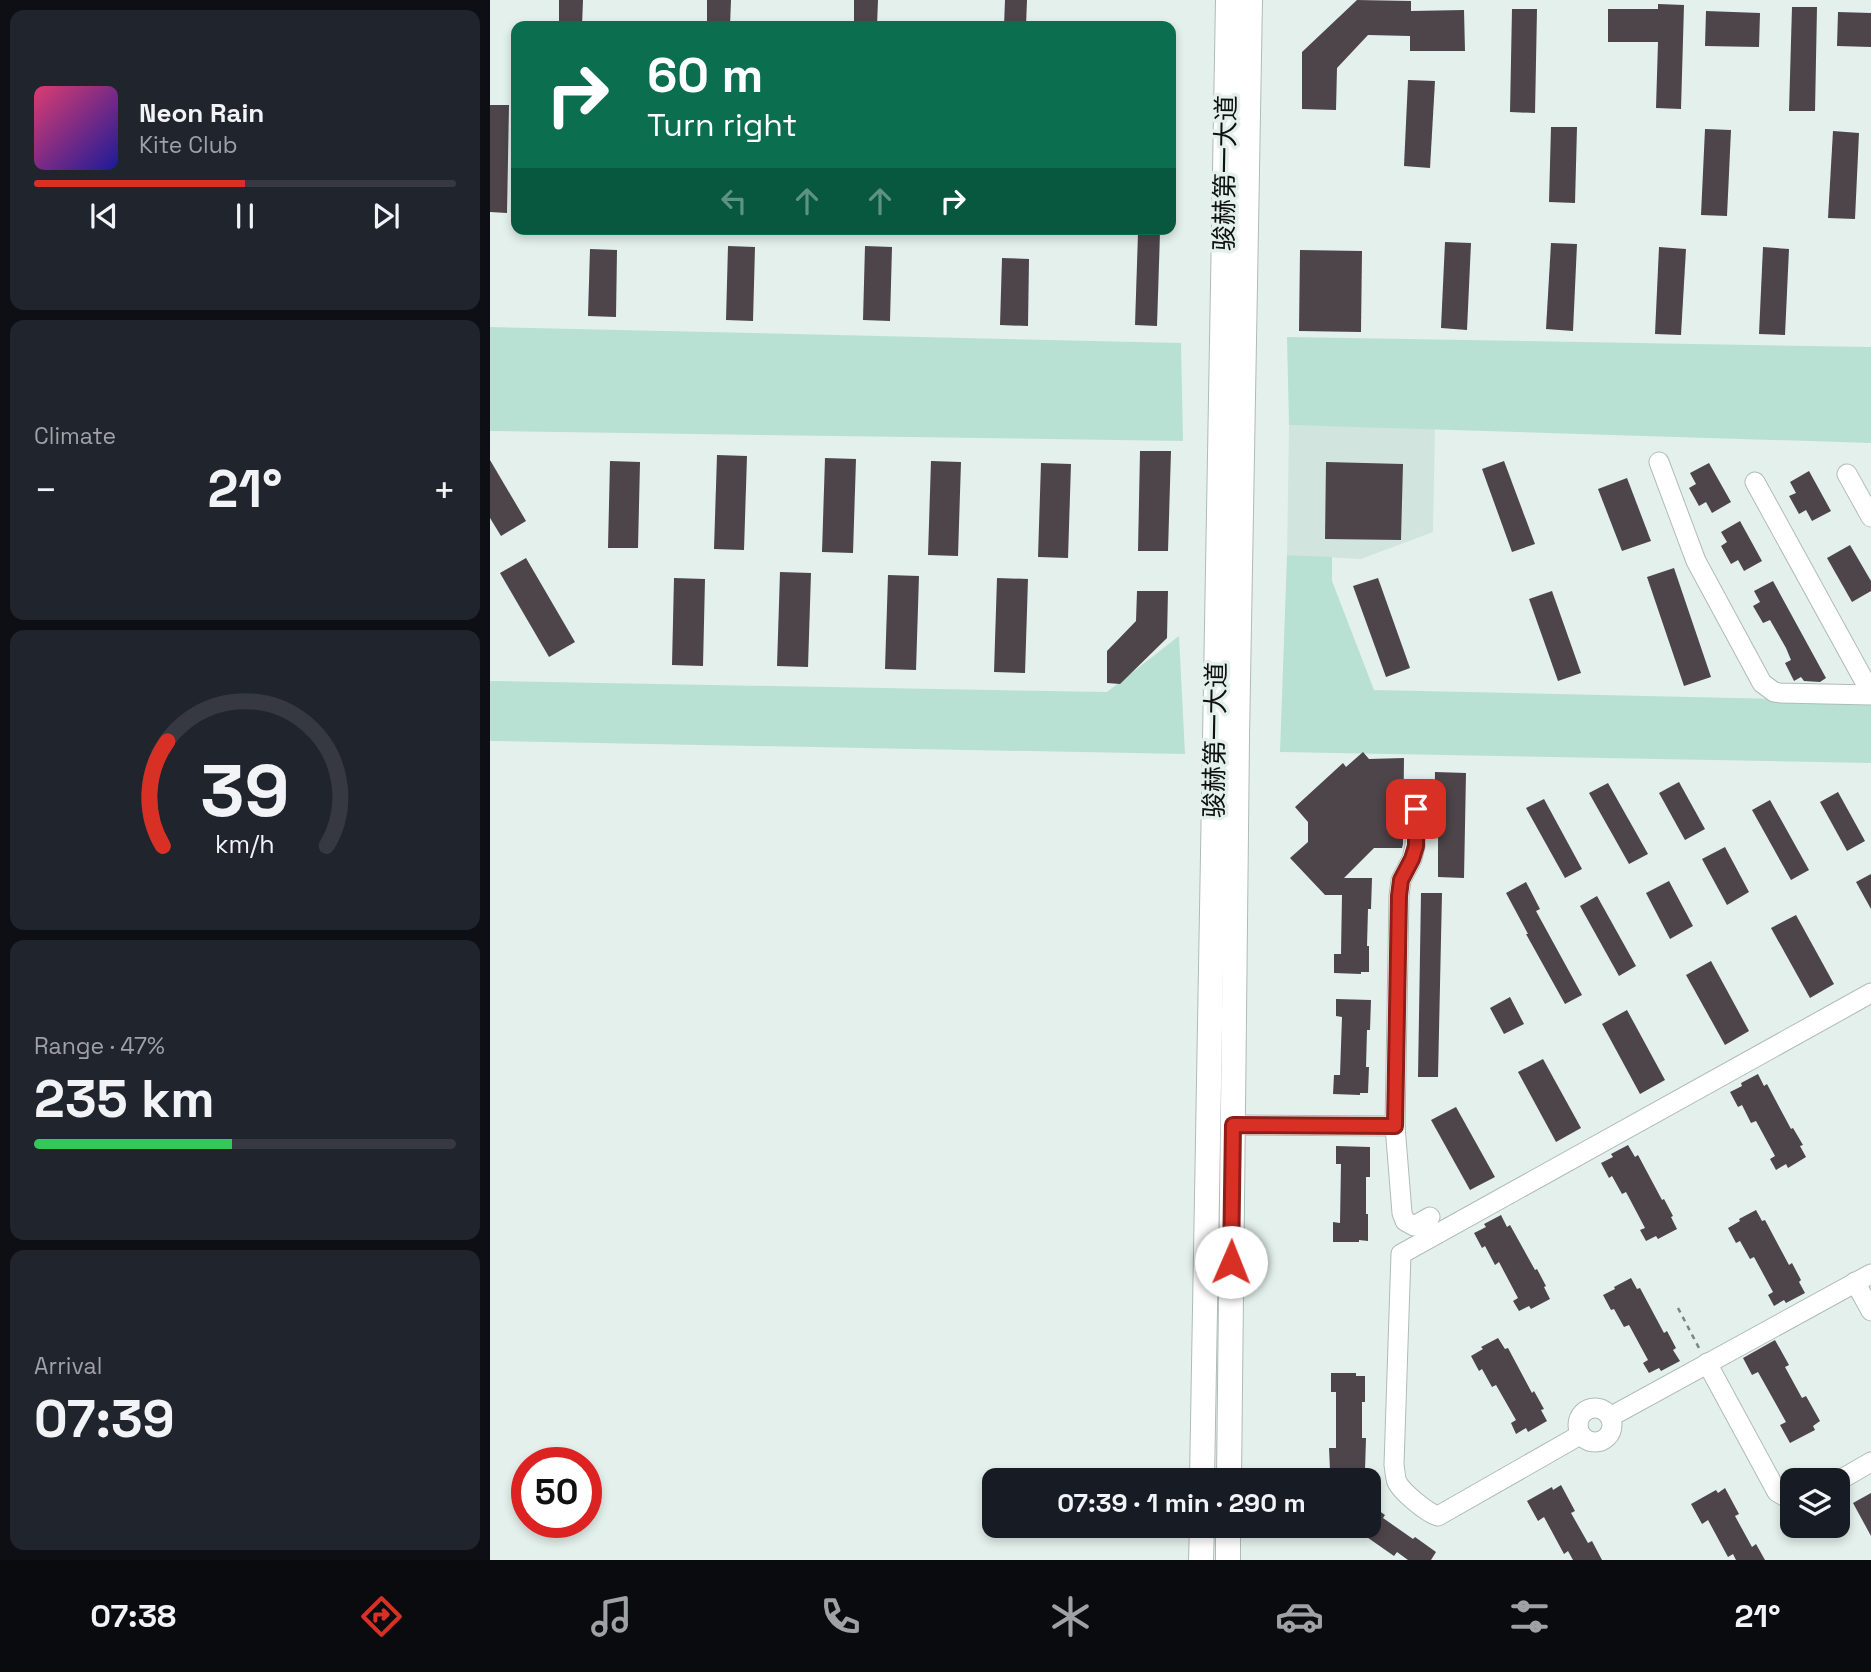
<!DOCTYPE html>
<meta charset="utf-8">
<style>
body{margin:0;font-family:"Space Grotesk","Noto Sans SC",sans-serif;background:#20242c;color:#f1f3f6;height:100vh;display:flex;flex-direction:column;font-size:26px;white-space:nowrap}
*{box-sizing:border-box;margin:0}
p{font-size:23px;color:#9ea1a6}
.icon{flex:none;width:38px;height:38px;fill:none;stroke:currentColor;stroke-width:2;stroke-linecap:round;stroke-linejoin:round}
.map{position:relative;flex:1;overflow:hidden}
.details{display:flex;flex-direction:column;gap:10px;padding:10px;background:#0d0f14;width:490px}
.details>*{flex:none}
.top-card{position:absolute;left:21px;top:21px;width:665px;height:214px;border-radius:14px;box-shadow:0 4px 10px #0003;background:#0b6e4f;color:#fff;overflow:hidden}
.controls{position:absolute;left:1290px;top:1468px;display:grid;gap:14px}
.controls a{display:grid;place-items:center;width:70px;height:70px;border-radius:14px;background:#171b24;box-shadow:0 4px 10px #0003;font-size:35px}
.speed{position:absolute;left:21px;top:1447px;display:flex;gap:14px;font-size:35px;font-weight:700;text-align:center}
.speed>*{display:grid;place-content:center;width:91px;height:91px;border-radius:50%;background:#171b24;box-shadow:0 4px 10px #0003;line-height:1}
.speed .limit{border:10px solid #d22;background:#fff;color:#111}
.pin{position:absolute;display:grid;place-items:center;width:60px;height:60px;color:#fff;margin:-30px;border-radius:14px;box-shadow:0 4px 10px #0006}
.me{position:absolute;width:77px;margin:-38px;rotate:1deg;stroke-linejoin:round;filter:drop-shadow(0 0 5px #0008)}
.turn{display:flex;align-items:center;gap:24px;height:147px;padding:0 21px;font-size:32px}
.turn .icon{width:91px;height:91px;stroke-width:2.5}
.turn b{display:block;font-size:49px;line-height:60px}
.lanes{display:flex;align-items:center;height:66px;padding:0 21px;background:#0003;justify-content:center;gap:35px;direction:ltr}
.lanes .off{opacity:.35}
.big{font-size:52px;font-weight:800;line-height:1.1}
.details .tile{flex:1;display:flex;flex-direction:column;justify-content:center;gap:10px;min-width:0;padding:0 24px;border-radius:14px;background:#20242c}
.details .dial{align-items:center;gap:0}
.dial svg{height:182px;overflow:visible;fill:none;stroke:#363941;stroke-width:7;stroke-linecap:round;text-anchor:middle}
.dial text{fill:#f1f3f6;stroke:none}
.song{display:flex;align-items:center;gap:21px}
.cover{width:84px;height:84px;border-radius:10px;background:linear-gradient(135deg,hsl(340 70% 55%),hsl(240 70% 35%))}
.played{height:7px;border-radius:4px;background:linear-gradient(90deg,#d93025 50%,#363941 50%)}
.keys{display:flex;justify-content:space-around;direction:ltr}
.heat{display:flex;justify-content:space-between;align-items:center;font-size:38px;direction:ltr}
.charge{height:10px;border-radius:5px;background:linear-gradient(90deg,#34c759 47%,#363941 0)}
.trip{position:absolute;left:492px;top:1468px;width:399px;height:70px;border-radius:14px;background:#171b24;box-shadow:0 4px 10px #0003;font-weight:800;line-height:70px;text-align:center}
.dock{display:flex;height:112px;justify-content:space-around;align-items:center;background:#090b0e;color:#9ea1a6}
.dock .icon{width:49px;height:49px}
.dock .current{color:#d93025}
.dock b{font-size:32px;color:#f1f3f6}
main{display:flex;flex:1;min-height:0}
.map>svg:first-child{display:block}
.built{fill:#d1e5de}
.green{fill:#b8e1d3}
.building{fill:#4d454a}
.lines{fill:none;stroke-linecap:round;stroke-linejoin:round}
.minor-casing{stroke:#b0bbb7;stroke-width:21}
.major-casing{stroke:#b0bbb7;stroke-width:26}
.path{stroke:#7d8582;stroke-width:2.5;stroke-dasharray:5 5;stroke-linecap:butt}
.minor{stroke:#fff;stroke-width:19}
.major{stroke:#fff;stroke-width:24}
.route-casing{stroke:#8d1f18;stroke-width:18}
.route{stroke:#d93025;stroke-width:12}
.labels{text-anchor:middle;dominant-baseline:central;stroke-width:7;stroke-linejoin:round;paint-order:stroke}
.street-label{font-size:26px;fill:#0e1110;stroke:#e4f0ec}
</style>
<main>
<section class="details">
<div class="tile">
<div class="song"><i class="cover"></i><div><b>Neon Rain</b><p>Kite Club</p></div></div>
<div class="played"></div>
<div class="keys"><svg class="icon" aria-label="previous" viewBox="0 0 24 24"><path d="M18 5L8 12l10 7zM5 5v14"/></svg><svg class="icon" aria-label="pause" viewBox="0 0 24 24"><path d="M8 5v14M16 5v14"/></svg><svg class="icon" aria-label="next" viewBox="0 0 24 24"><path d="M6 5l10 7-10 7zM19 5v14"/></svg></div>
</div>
<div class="tile"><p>Climate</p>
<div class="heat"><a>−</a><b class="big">21°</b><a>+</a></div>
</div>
<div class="tile dial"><svg viewBox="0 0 100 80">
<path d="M14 69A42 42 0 1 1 86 69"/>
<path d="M14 69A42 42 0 0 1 16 23" stroke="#d93025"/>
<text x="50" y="56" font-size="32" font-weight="700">39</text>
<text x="50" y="72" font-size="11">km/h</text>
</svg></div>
<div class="tile"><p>Range · 47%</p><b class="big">235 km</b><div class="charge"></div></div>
<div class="tile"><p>Arrival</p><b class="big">07:39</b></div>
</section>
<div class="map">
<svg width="1381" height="1560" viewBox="0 0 1381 1560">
<rect width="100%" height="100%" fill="#e4f0ec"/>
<!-- built -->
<path class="built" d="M 799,425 L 945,428 L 943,532 L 871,559 L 797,555 Z"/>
<!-- green -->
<g class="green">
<path d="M 0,327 L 691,343 L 693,441 L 0,431 Z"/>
<path d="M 797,337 L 1381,347 L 1381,443 L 799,425 Z"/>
<path d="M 797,555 L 842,557 L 842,581 L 884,690 L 1381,701 L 1381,763 L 790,752 Z"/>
<path d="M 689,636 L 695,754 L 0,741 L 0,681 L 617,692 Z"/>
</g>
<!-- building -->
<g class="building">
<path d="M 69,0 L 93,0 L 92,26 L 69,26 Z"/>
<path d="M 217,0 L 241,0 L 240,26 L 217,26 Z"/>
<path d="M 364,0 L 388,0 L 387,26 L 364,26 Z"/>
<path d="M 515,0 L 537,0 L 536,26 L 514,26 Z"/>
<path d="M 867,0 L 921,1 L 921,11 L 974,10 L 975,51 L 920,51 L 920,36 L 878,35 L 847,68 L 846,110 L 812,109 L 812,52 Z"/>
<path d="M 1168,4 L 1194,5 L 1191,109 L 1166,108 L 1168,42 L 1118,42 L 1118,9 L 1168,9 Z"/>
<path d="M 1302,7 L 1327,7 L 1325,111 L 1299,111 Z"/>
<path d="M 1022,9 L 1047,9 L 1045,113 L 1020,112 Z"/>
<path d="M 1216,11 L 1270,13 L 1269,47 L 1215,46 Z"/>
<path d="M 1348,12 L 1381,13 L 1381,47 L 1347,46 Z"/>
<path d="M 918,80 L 945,81 L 940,168 L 914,166 Z"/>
<path d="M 0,105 L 19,105 L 17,213 L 0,212 Z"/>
<path d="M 1061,127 L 1087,127 L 1085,203 L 1059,202 Z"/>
<path d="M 1215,129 L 1241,130 L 1237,216 L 1211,215 Z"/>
<path d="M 1343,131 L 1369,133 L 1365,219 L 1338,218 Z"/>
<path d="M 648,233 L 670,233 L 667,326 L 645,325 Z"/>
<path d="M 955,242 L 981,243 L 977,330 L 951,328 Z"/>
<path d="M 1061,243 L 1087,244 L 1083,331 L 1056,329 Z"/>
<path d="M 238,246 L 265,247 L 263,321 L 236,320 Z"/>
<path d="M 375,246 L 402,247 L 400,321 L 373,320 Z"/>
<path d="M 1169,247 L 1196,249 L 1191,335 L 1165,334 Z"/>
<path d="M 1273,247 L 1299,249 L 1295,335 L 1269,334 Z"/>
<path d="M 100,249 L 127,250 L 126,317 L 98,316 Z"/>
<path d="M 810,250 L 872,251 L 871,332 L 809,331 Z"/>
<path d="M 512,258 L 539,259 L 538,326 L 510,325 Z"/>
<path d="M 650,451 L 681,451 L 678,551 L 648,551 Z"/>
<path d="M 227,455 L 257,456 L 254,550 L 224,549 Z"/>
<path d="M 335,458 L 366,459 L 363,553 L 332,552 Z"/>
<path d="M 0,460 L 36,521 L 11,536 L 0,518 Z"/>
<path d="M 120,461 L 150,462 L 148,548 L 118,548 Z"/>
<path d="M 441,461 L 471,462 L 468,556 L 438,555 Z"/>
<path d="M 1014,461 L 1045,544 L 1022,552 L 992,469 Z"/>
<path d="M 836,462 L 913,464 L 911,540 L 835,539 Z"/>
<path d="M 551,463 L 581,464 L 578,558 L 548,557 Z"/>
<path d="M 1219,463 L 1241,502 L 1222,513 L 1216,502 L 1209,506 L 1199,488 L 1206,484 L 1200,473 Z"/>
<path d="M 1319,471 L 1341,511 L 1322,521 L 1316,510 L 1309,514 L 1299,496 L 1306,493 L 1300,482 Z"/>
<path d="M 1137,478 L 1161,541 L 1132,551 L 1108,489 Z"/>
<path d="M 1250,521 L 1272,561 L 1254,571 L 1248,560 L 1241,564 L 1231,546 L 1237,542 L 1231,532 Z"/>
<path d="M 1360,545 L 1381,581 L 1381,591 L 1362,602 L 1337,558 Z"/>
<path d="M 36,558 L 85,642 L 59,657 L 10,573 Z"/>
<path d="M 1184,568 L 1221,677 L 1194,686 L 1157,577 Z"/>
<path d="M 290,572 L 321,573 L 318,667 L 287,666 Z"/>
<path d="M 398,575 L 429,576 L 426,670 L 395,669 Z"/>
<path d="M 184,578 L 215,579 L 213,666 L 182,665 Z"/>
<path d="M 507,578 L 538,579 L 535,673 L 504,672 Z"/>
<path d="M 888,578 L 920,668 L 896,677 L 863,586 Z"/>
<path d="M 1283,581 L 1336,678 L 1330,682 L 1314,681 L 1311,677 L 1304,681 L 1295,663 L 1301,660 L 1296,648 L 1280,620 L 1273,623 L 1263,606 L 1270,602 L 1264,591 Z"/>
<path d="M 647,591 L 678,591 L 677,638 L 630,684 L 617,683 L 617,651 L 646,621 Z"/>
<path d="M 1062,591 L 1091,673 L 1068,681 L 1039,599 Z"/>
<path d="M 873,752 L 879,759 L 914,758 L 913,844 L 912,848 L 884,848 L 854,878 L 882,878 L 881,909 L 878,909 L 877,946 L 879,946 L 879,972 L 871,972 L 871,974 L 844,973 L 844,954 L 851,954 L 852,895 L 835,895 L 800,858 L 818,842 L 818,822 L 805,807 L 853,763 L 856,767 Z"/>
<path d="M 945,772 L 976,773 L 974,878 L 948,877 L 948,825 L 944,825 Z"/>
<path d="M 1189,782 L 1215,829 L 1195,840 L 1169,793 Z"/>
<path d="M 1118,783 L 1158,854 L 1139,864 L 1099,793 Z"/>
<path d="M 1348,792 L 1375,841 L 1357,851 L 1330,802 Z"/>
<path d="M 1054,799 L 1092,869 L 1075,878 L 1036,808 Z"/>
<path d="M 1280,800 L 1319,870 L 1301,880 L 1262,810 Z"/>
<path d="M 1235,847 L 1259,892 L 1237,905 L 1212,859 Z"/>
<path d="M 1381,874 L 1381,909 L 1366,882 Z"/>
<path d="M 1179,881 L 1203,926 L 1180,939 L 1156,893 Z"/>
<path d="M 1036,882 L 1050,909 L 1046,911 L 1092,995 L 1075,1004 L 1036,934 L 1038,934 L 1016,893 Z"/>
<path d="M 931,893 L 952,893 L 948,1077 L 928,1077 Z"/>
<path d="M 1107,896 L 1146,966 L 1129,976 L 1090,906 Z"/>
<path d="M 1306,915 L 1344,984 L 1320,998 L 1281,928 Z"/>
<path d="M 1221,961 L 1259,1031 L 1235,1045 L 1196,975 Z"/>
<path d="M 1020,997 L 1034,1024 L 1014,1034 L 1000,1008 Z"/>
<path d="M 846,999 L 881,1000 L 880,1030 L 877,1030 L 876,1067 L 879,1067 L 878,1093 L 870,1093 L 870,1095 L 843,1094 L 844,1075 L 850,1075 L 852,1017 L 846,1016 Z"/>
<path d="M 1137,1010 L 1175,1080 L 1150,1094 L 1112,1024 Z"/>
<path d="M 1053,1059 L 1091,1128 L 1066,1142 L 1028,1072 Z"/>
<path d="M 1268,1074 L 1274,1086 L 1277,1084 L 1301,1129 L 1303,1128 L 1313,1145 L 1310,1146 L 1316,1157 L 1298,1168 L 1296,1164 L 1286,1170 L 1280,1159 L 1285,1156 L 1266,1121 L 1261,1123 L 1252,1105 L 1248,1107 L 1240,1092 L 1252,1086 L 1251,1083 Z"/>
<path d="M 966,1107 L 1005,1177 L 980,1190 L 941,1120 Z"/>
<path d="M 1138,1145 L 1145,1157 L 1148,1155 L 1172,1200 L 1174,1199 L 1183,1216 L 1181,1217 L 1187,1229 L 1168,1239 L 1166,1236 L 1156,1241 L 1150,1230 L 1155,1228 L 1136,1192 L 1132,1194 L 1122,1176 L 1119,1178 L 1111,1163 L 1123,1157 L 1121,1154 Z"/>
<path d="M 846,1146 L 880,1147 L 880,1177 L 876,1177 L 876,1214 L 878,1214 L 878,1241 L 869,1240 L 869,1242 L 843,1242 L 843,1222 L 850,1223 L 851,1164 L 846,1164 Z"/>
<path d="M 1266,1210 L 1272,1221 L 1275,1220 L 1299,1265 L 1302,1263 L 1311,1280 L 1309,1282 L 1315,1293 L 1296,1303 L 1294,1300 L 1284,1306 L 1278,1295 L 1283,1292 L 1264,1257 L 1260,1259 L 1250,1241 L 1246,1243 L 1238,1228 L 1250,1221 L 1249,1219 Z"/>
<path d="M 1011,1215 L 1017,1227 L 1020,1225 L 1045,1270 L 1047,1269 L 1056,1286 L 1054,1287 L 1060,1299 L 1041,1309 L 1039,1306 L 1029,1311 L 1023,1301 L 1028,1298 L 1009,1262 L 1005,1265 L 995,1246 L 992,1248 L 984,1233 L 996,1227 L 994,1224 Z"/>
<path d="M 1141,1278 L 1147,1289 L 1150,1288 L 1174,1333 L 1177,1331 L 1186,1348 L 1183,1350 L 1190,1361 L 1171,1371 L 1169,1368 L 1159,1373 L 1153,1363 L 1158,1360 L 1139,1325 L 1134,1327 L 1124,1309 L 1121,1310 L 1113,1295 L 1125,1289 L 1124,1287 Z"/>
<path d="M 1008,1338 L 1015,1349 L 1018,1348 L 1042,1393 L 1044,1391 L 1054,1409 L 1051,1410 L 1057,1421 L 1038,1432 L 1036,1428 L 1026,1434 L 1021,1423 L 1026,1420 L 1006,1385 L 1002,1387 L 992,1369 L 989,1371 L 981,1356 L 993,1349 L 991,1347 Z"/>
<path d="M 1285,1340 L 1299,1365 L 1295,1367 L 1312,1398 L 1316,1396 L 1330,1421 L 1323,1426 L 1325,1430 L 1300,1443 L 1290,1425 L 1296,1422 L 1268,1372 L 1262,1375 L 1253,1358 Z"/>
<path d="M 841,1373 L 866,1373 L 866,1376 L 875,1376 L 875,1402 L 872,1402 L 872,1438 L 876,1438 L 875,1470 L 840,1470 L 839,1448 L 846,1448 L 846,1392 L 841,1392 Z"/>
<path d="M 1071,1485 L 1085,1511 L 1081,1513 L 1098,1543 L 1102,1541 L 1112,1560 L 1083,1560 L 1078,1551 L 1074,1554 L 1054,1517 L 1048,1521 L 1037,1501 L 1062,1487 L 1063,1490 Z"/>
<path d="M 1235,1488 L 1249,1514 L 1245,1516 L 1262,1547 L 1266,1544 L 1275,1560 L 1246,1560 L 1243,1554 L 1238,1557 L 1218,1520 L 1212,1524 L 1201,1504 L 1226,1490 L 1228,1493 Z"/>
<path d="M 1381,1493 L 1381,1536 L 1363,1503 Z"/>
<path d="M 878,1503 L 895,1515 L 893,1518 L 923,1539 L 925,1537 L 946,1552 L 941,1560 L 918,1560 L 907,1552 L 904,1556 L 861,1526 L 878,1526 Z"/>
</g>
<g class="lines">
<!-- minor casing -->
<g class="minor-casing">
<g id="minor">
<path d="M 1169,462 L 1206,561 L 1272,683 L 1284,692 L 1290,693 L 1381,695"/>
<path d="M 1357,474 L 1381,517"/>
<path d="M 1265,482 L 1381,693"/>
<path d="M 743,1125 L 905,1126 L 912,1213 L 915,1221 L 924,1226 L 940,1217"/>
<path d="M 905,1126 L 909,896 L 911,880 L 922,859 L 925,846 L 926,809"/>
<path d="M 1365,1282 L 1381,1311"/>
<path d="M 1217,1363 L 1287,1492 L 1294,1496 L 1302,1498"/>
<circle cx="1105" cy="1425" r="17"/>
<path d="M 1120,1417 L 1381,1274"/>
<path d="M 1090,1435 L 948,1516 C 937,1513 912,1492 907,1482 C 905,1477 905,1470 904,1465 L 911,1254 L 1381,993"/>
<path d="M 1348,1481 L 1381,1462"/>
</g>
</g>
<!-- major casing -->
<g class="major-casing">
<g id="major">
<path d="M 712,1480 L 738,0"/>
<path d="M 739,1480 L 747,738 L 760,0"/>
<path d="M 711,1560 L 712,1526"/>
<path d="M 738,1560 L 738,1526"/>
</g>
</g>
<!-- path -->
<path class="path" d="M 1188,1308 L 1209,1348"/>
<!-- minor -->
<use href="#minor" class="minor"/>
<!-- major -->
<use href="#major" class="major"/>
</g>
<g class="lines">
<!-- route casing -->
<g class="route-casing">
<path id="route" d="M 741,1262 L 743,1125 L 905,1126 L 909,896 L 911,880 L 922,859 L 926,846 L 926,809"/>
</g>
<!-- route -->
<use href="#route" class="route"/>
</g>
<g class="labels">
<!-- street labels -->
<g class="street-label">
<text transform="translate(735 173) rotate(-89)">骏赫第一大道</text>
<text transform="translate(725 740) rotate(-89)">骏赫第一大道</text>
</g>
</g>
</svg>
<div class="controls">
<a><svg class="icon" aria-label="layers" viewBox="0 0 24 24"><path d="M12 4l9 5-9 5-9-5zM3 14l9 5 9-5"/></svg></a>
</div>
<div class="speed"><div class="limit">50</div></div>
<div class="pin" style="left:926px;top:809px;background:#d93025"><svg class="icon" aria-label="arrive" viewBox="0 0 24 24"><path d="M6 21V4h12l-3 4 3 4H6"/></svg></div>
<svg class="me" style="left:741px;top:1262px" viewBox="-20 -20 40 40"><circle r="19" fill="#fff"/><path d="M0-13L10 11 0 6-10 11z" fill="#d93025"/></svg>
<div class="trip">07:39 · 1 min · 290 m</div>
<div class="top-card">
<div class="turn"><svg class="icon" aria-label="right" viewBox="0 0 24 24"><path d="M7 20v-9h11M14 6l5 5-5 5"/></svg><div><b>60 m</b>Turn right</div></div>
<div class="lanes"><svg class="icon off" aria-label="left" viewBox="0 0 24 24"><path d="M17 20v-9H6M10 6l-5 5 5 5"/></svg><svg class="icon off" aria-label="ahead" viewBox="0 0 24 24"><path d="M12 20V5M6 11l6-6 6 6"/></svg><svg class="icon off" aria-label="ahead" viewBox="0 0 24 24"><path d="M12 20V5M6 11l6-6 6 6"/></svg><svg class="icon" aria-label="right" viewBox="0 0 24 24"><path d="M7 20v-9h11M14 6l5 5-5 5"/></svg></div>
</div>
</div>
</main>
<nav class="dock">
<b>07:38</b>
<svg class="icon current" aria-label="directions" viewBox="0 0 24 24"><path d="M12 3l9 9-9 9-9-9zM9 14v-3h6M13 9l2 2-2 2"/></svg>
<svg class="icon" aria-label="music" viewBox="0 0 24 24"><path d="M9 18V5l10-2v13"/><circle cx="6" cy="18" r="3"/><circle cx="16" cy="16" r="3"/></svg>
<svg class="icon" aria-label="phone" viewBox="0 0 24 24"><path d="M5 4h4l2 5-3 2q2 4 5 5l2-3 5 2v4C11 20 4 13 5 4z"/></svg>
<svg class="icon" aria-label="climate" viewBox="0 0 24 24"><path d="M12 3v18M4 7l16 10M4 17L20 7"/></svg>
<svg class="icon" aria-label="car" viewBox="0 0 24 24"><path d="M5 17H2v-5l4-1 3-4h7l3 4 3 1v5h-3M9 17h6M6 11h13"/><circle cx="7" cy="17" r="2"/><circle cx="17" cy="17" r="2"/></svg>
<svg class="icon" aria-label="filters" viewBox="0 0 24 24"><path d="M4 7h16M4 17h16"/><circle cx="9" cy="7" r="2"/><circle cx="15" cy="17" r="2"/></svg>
<b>21°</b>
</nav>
